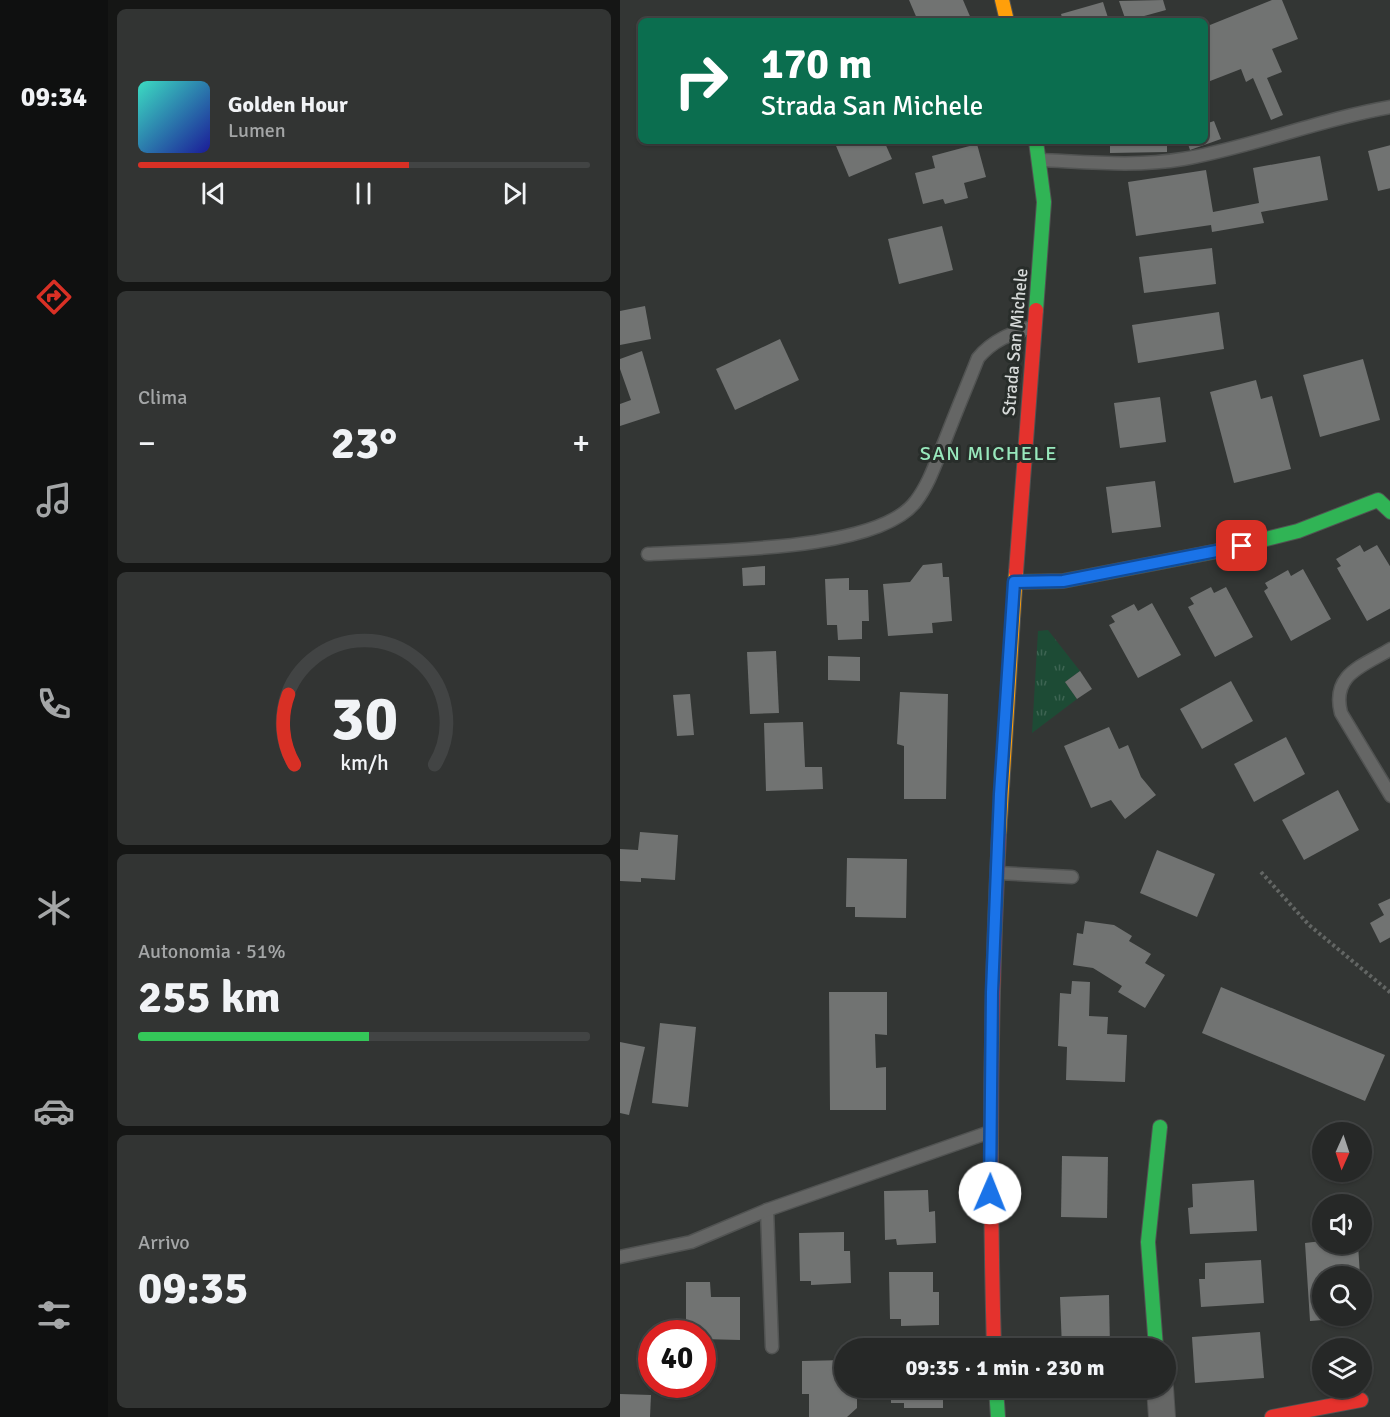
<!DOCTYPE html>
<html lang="it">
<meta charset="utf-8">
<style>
body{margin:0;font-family:Signika,sans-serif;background:#323433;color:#f1f3f6;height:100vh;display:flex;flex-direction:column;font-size:22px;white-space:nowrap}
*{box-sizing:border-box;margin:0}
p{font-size:20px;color:#a4a6a7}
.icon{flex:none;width:33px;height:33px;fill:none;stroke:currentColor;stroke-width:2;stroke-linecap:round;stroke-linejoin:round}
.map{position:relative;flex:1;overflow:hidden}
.panel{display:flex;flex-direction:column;gap:9px;padding:9px;background:#151615;width:512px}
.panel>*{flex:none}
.hud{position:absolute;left:18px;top:18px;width:570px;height:126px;border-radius:9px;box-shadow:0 2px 4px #0004,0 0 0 2px #424444;background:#0b6e4f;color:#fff;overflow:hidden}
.needle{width:39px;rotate:183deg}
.buttons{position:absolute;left:692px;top:1122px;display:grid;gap:12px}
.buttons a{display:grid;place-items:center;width:60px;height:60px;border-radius:50%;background:#262827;box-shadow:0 2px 4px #0004,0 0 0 2px #424444;font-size:30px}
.speed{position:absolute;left:18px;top:1320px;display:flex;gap:12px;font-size:30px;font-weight:700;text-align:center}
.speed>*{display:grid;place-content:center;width:78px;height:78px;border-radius:50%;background:#262827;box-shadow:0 2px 4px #0004,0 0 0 2px #424444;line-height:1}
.speed .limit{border:9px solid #d22;background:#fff;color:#111}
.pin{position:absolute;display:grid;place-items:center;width:51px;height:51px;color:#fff;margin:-26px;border-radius:12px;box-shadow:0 3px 9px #0006}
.me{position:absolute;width:66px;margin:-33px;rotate:1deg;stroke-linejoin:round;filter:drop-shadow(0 0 4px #0008)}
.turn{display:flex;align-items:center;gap:21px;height:126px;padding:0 24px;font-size:27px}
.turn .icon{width:78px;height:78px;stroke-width:2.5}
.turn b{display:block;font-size:42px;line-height:51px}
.big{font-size:45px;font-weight:700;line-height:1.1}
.panel .tile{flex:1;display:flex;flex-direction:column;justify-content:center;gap:9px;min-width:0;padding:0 21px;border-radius:9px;background:#323433}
.panel .dial{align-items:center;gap:0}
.dial svg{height:156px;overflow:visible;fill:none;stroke:#424444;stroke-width:7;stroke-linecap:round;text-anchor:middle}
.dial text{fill:#f1f3f6;stroke:none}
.song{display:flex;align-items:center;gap:18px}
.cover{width:72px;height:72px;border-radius:9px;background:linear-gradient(135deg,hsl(170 70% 55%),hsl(240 70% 35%))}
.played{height:6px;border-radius:3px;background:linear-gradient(90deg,#d93025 60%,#424444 60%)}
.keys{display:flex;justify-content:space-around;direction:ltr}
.heat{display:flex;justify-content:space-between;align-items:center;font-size:33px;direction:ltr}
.charge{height:9px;border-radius:4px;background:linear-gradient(90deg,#34c759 51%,#424444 0)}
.trip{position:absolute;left:214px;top:1338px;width:342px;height:60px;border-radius:30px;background:#262827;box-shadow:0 2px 4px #0004,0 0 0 2px #424444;font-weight:700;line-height:60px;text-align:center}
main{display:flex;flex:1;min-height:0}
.tabs{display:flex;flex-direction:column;width:108px;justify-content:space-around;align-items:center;background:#0f1010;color:#a4a6a7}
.tabs .icon{width:42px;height:42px}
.tabs .selected{color:#d93025}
.tabs b{font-size:27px;color:#f1f3f6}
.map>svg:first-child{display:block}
.grass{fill:url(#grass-tufts)}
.building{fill:#717372}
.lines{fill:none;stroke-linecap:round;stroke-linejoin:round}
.lane-casing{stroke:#515352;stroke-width:15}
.street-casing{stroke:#515352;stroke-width:28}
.fast-casing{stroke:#515352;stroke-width:16}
.slow-casing{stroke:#515352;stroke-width:16}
.jam-casing{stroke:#515352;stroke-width:16}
.path{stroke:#636664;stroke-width:4;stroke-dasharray:3 3;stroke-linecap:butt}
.lane{stroke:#656665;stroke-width:12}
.street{stroke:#656665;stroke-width:26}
.fast{stroke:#30b455;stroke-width:14}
.slow{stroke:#ff9f0a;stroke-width:14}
.jam{stroke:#e5322d;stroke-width:14}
.route-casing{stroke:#114b97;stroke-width:15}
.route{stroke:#1a73e8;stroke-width:10}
.labels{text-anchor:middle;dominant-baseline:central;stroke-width:6;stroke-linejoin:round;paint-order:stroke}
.street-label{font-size:18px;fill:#d7dad9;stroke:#282d2a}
.neighbourhood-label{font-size:20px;letter-spacing:1.5px;fill:#98e8bc;stroke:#282d2a}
</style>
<main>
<nav class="tabs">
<b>09:34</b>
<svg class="icon selected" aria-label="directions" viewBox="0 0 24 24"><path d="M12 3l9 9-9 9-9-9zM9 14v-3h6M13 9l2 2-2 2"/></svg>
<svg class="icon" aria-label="music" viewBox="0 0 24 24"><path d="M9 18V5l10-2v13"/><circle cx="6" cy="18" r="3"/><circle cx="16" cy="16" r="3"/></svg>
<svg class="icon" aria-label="phone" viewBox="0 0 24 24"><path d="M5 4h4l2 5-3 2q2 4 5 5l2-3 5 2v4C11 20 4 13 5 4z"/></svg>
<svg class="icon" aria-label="climate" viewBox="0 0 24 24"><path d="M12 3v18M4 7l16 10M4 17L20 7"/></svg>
<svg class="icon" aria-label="car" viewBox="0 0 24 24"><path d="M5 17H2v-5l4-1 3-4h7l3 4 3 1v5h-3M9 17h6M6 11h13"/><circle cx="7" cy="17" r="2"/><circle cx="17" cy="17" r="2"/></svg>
<svg class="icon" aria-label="filters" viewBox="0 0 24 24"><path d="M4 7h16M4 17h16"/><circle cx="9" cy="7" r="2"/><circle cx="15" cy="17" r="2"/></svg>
</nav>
<section class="panel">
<div class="tile">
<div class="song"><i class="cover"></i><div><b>Golden Hour</b><p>Lumen</p></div></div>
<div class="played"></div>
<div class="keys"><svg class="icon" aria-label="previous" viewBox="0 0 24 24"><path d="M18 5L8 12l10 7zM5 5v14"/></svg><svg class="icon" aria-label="pause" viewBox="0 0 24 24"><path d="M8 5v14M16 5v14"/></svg><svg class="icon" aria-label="next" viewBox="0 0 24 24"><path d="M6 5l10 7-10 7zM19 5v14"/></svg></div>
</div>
<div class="tile"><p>Clima</p>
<div class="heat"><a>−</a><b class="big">23°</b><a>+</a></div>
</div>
<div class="tile dial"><svg viewBox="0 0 100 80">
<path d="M14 69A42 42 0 1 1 86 69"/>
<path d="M14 69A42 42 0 0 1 11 33" stroke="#d93025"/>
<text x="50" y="56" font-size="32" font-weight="700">30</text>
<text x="50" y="72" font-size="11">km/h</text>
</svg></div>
<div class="tile"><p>Autonomia · 51%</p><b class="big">255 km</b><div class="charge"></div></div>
<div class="tile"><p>Arrivo</p><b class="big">09:35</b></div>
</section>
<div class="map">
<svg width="771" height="1417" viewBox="0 0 771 1417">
<defs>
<pattern id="grass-tufts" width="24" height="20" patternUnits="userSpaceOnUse" patternTransform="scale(1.5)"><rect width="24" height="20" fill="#1d4b35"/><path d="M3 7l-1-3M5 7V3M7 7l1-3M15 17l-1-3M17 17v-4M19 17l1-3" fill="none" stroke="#3d6452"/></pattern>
</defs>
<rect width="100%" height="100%" fill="#333634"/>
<!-- grass -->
<path class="grass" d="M 428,630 L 460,671 L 445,682 L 457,699 L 412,733 L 418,631 Z"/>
<!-- building -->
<g class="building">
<path d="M 289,0 L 343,0 L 352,21 L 298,21 Z"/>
<path d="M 543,0 L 546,10 L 506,21 L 499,1 Z"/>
<path d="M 652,0 L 662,0 L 678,39 L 652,49 L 662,72 L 647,78 L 663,115 L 651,120 L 633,78 L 626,82 L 621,69 L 585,83 L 585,27 Z"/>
<path d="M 483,2 L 489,21 L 443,21 L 441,14 Z"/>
<path d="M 594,121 L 601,139 L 570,150 L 567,141 L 585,141 L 585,124 Z"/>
<path d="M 214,141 L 264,141 L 272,159 L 229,177 Z"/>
<path d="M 490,141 L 547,141 L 547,152 L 490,153 Z"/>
<path d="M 357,144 L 366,177 L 344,183 L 348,198 L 325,204 L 323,199 L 303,204 L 295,173 L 315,168 L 312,156 Z"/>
<path d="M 771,145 L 771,188 L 758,191 L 748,151 Z"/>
<path d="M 700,156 L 708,200 L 641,212 L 644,223 L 592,232 L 591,225 L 516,236 L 508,182 L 586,170 L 593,212 L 639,203 L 633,168 Z"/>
<path d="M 322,226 L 333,270 L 279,284 L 268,239 Z"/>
<path d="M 592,248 L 596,284 L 524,293 L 519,257 Z"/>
<path d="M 25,306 L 31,339 L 0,345 L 0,311 Z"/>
<path d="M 599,312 L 604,349 L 518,363 L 512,325 Z"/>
<path d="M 160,339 L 179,380 L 115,410 L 96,369 Z"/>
<path d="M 22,351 L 40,413 L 0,426 L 0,404 L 11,400 L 0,369 L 0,359 Z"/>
<path d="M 743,359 L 760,420 L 700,437 L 683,375 Z"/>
<path d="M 636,380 L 641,399 L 652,396 L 671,469 L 614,483 L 590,392 Z"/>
<path d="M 540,397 L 546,442 L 500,448 L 494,403 Z"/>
<path d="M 535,481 L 541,527 L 492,533 L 486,487 Z"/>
<path d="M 740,545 L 744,552 L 757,545 L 771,568 L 771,608 L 747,621 L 717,568 L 721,566 L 716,559 Z"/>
<path d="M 322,563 L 323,577 L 329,577 L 332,621 L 312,623 L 313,633 L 268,636 L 263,584 L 290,582 L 303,565 Z"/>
<path d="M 145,566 L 145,585 L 123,586 L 122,568 Z"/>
<path d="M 683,569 L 711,619 L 671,641 L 644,591 L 648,588 L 645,583 L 668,570 L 671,576 Z"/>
<path d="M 229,578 L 229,590 L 248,590 L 249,621 L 242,621 L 242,639 L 218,640 L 217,625 L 207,625 L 205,579 Z"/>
<path d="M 591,587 L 594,593 L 606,587 L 633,637 L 595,657 L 568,607 L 574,604 L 570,598 Z"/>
<path d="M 532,603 L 561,655 L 518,678 L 489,625 L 495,622 L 491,616 L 514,604 L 518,611 Z"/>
<path d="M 156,651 L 159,713 L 130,714 L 127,652 Z"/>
<path d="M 208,656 L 240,657 L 240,681 L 208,680 Z"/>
<path d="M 460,671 L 472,689 L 457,699 L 445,682 Z"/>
<path d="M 611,681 L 633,721 L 582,749 L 560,709 Z"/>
<path d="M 280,692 L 328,694 L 326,799 L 284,799 L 284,746 L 277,744 Z"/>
<path d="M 70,694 L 74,735 L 57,736 L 53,695 Z"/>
<path d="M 183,722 L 185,767 L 202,767 L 203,789 L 146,791 L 144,723 Z"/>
<path d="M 489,727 L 499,749 L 508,745 L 521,777 L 536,795 L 505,819 L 491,800 L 471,808 L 444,746 Z"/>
<path d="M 666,737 L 685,774 L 634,802 L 614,764 Z"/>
<path d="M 718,790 L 739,830 L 684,860 L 662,820 Z"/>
<path d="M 20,832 L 58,835 L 55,880 L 21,878 L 21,882 L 0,881 L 0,849 L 18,850 Z"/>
<path d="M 537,850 L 595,874 L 577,917 L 520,893 Z"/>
<path d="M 227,858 L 287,859 L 286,918 L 235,917 L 235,907 L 226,907 Z"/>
<path d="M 771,898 L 771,937 L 760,943 L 750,923 L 764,915 L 758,904 Z"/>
<path d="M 465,921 L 494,925 L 512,936 L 509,941 L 531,954 L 525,963 L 545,975 L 525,1008 L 498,992 L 502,986 L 473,968 L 453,965 L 457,933 L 463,934 Z"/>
<path d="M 452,981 L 470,982 L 469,1016 L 488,1017 L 487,1034 L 507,1035 L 505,1082 L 446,1080 L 447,1047 L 438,1046 L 440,993 L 451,994 Z"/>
<path d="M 601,987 L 765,1055 L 745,1101 L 582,1033 Z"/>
<path d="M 209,992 L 267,992 L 267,1035 L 255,1034 L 256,1068 L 266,1067 L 266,1110 L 210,1110 Z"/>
<path d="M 40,1023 L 76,1027 L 68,1107 L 32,1103 Z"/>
<path d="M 0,1042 L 25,1047 L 9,1115 L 0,1113 Z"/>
<path d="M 442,1156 L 488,1157 L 487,1218 L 441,1217 Z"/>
<path d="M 634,1180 L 637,1231 L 570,1234 L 568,1208 L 573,1207 L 572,1184 Z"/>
<path d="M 308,1190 L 309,1212 L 315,1211 L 316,1243 L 277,1245 L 276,1239 L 265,1240 L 264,1191 Z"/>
<path d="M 224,1232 L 224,1251 L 230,1251 L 231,1283 L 191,1285 L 191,1281 L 180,1281 L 179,1233 Z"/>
<path d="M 702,1241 L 738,1244 L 740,1276 L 702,1276 L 702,1316 L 730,1316 L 730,1318 L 690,1321 L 685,1243 Z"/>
<path d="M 641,1260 L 644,1303 L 581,1307 L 579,1279 L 585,1279 L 585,1263 Z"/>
<path d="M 269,1272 L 313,1272 L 313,1292 L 319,1292 L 319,1325 L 281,1326 L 281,1319 L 270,1319 Z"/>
<path d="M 66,1282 L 90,1282 L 91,1297 L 120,1297 L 120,1340 L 82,1339 L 82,1334 L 66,1334 Z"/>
<path d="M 489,1295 L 490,1348 L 442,1348 L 440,1297 Z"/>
<path d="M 640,1332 L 644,1378 L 575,1383 L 572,1337 Z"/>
<path d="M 225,1360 L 225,1388 L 237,1388 L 237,1408 L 227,1417 L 189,1417 L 189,1394 L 182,1394 L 182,1361 Z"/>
<path d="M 271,1388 L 323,1388 L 323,1408 L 284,1408 L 284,1403 L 271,1403 Z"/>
<path d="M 443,1388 L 491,1388 L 491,1393 L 443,1395 Z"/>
<path d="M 0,1394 L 31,1395 L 30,1417 L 0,1417 Z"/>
</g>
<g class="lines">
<!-- lane casing -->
<g class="lane-casing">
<g id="lane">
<path d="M 421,160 C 467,162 517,167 563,159 C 633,147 700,119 771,107"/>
<path d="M 28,554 C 90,550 259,552 296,501 C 309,484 316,462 324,443 C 335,414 347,386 358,358 C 373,340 390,334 412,327"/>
<path d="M 771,649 C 743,666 711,674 721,713 L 771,796"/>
<path d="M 378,873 L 452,877"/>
<path d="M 147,1210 L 152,1347"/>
<path d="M 0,1257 L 71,1242 L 147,1210 L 367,1133"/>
</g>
</g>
<!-- street casing -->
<g class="street-casing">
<path id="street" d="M 540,1388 L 542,1417"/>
</g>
<!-- fast casing -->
<g class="fast-casing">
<g id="fast">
<path d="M 416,141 L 424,202 L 416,310"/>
<path d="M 395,582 L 443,581 L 603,550 L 678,531 L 758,500 L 771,512"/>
<path d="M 536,1348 L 528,1242 L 540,1127"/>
<path d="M 376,1388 L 378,1417"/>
</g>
</g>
<!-- slow casing -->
<g class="slow-casing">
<g id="slow">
<path d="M 382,0 L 387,21"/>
<path d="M 379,835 L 396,572"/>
</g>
</g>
<!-- jam casing -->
<g class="jam-casing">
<g id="jam">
<path d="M 396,572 L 416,310"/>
<path d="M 374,1348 C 369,1177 370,1006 379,835"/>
<path d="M 652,1417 L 741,1400"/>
</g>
</g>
<!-- path -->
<path class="path" d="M 641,872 L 689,925 L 771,993"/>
<!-- lane -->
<use href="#lane" class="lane"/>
<!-- street -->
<use href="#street" class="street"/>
<!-- fast -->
<use href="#fast" class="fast"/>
<!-- slow -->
<use href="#slow" class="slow"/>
<!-- jam -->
<use href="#jam" class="jam"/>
</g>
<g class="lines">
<!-- route casing -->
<g class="route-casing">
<path id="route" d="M 370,1193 L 372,992 L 380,794 L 394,582 L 443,581 L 622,546"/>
</g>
<!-- route -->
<use href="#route" class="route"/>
</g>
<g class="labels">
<!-- street labels -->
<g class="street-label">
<text transform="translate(395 342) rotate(-85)">Strada San Michele</text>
</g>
<!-- neighbourhood labels -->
<g class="neighbourhood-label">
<text x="369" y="453">SAN MICHELE</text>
</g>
</g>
</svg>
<div class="buttons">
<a><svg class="needle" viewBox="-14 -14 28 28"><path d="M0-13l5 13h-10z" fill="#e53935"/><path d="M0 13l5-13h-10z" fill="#a4a6a7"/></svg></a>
<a><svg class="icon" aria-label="sound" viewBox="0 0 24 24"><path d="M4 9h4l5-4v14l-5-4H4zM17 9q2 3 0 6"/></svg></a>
<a><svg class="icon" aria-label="search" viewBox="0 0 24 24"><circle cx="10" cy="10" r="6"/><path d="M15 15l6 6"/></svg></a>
<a><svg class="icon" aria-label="layers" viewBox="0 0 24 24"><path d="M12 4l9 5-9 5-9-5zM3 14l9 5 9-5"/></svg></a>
</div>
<div class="speed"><div class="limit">40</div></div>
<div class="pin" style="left:622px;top:546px;background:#d93025"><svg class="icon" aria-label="arrive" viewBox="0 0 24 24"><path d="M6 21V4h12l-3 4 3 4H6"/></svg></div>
<svg class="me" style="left:370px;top:1193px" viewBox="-20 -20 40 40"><circle r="19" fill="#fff"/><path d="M0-13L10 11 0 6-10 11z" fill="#1a73e8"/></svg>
<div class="trip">09:35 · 1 min · 230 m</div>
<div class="hud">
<div class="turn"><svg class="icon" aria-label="right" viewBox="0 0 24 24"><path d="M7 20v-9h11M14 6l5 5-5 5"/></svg><div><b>170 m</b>Strada San Michele</div></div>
</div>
</div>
</main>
